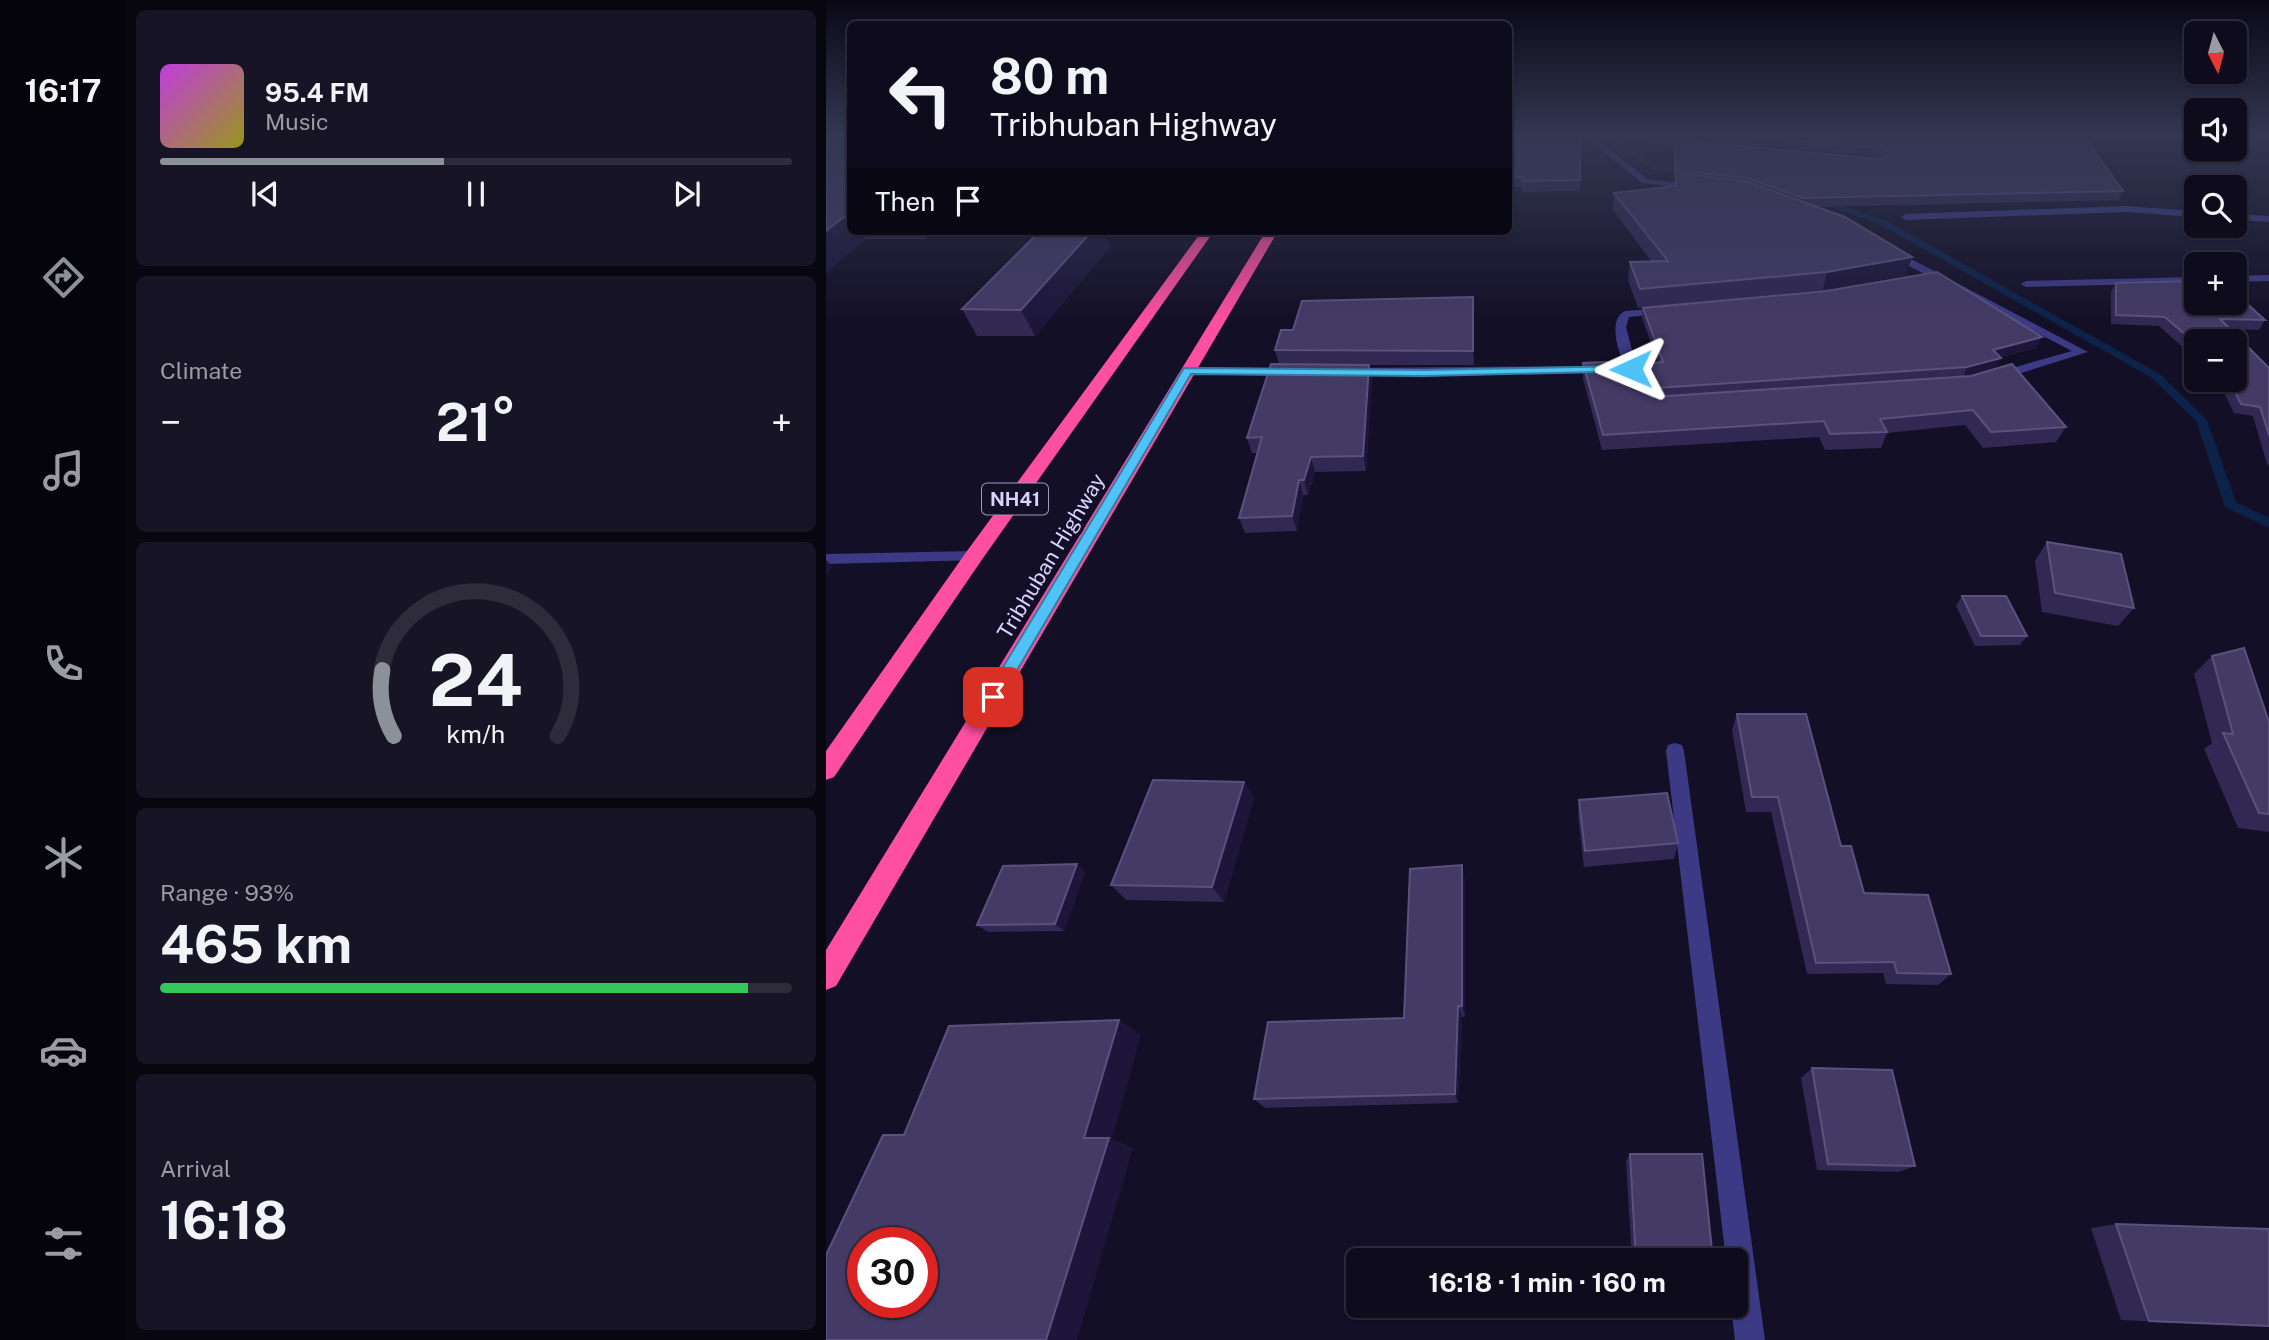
<!DOCTYPE html>
<meta charset="utf-8">
<style>
body{margin:0;font-family:"Public Sans",sans-serif;background:#171425;color:#f1f3f6;height:100vh;display:flex;flex-direction:column;font-size:26px;white-space:nowrap}
*{box-sizing:border-box;margin:0}
p{font-size:23px;color:#9b9ba3}
.icon{flex:none;width:38px;height:38px;fill:none;stroke:currentColor;stroke-width:2;stroke-linecap:round;stroke-linejoin:round}
.map{position:relative;flex:1;overflow:hidden}
.sheet{display:flex;flex-direction:column;gap:10px;padding:10px;background:#08060f;width:700px}
.sheet>*{flex:none}
.guide{position:absolute;left:21px;top:21px;width:665px;height:214px;border-radius:10px;box-shadow:0 2px 5px #0004,0 0 0 2px #2e2b3b;background:#0e0b1c;color:#f1f3f6;overflow:hidden}
.needle{width:46px;rotate:174deg}
.buttons{position:absolute;left:1358px;top:21px;display:grid;gap:14px}
.buttons a{display:grid;place-items:center;width:63px;height:63px;border-radius:10px;background:#0e0b1c;box-shadow:0 2px 5px #0004,0 0 0 2px #2e2b3b;font-size:35px}
.speed{position:absolute;left:21px;top:1227px;display:flex;gap:14px;font-size:35px;font-weight:700;text-align:center}
.speed>*{display:grid;place-content:center;width:91px;height:91px;border-radius:50%;background:#0e0b1c;box-shadow:0 2px 5px #0004,0 0 0 2px #2e2b3b;line-height:1}
.speed .limit{border:10px solid #d22;background:#fff;color:#111}
.pin{position:absolute;display:grid;place-items:center;width:60px;height:60px;color:#fff;margin:-30px;border-radius:14px;box-shadow:0 4px 10px #0006}
.me{position:absolute;width:77px;margin:-38px;rotate:269deg;stroke-linejoin:round;filter:drop-shadow(0 0 5px #0008)}
.turn{display:flex;align-items:center;gap:24px;height:147px;padding:0 28px;font-size:32px}
.turn .icon{width:91px;height:91px;stroke-width:2.5}
.turn b{display:block;font-size:49px;line-height:60px}
.then{display:flex;align-items:center;height:66px;padding:0 28px;background:#0003;gap:14px;font-size:26px}
.big{font-size:52px;font-weight:700;line-height:1.1}
.sheet .widget{flex:1;display:flex;flex-direction:column;justify-content:center;gap:10px;min-width:0;padding:0 24px;border-radius:10px;background:#171425}
.sheet .dial{align-items:center;gap:0}
.dial svg{height:182px;overflow:visible;fill:none;stroke:#2e2b3b;stroke-width:7;stroke-linecap:round;text-anchor:middle}
.dial text{fill:#f1f3f6;stroke:none}
.song{display:flex;align-items:center;gap:21px}
.cover{width:84px;height:84px;border-radius:10px;background:linear-gradient(135deg,hsl(290 70% 55%),hsl(60 70% 35%))}
.played{height:7px;border-radius:4px;background:linear-gradient(90deg,#8c9099 45%,#2e2b3b 45%)}
.keys{display:flex;justify-content:space-around;direction:ltr}
.heat{display:flex;justify-content:space-between;align-items:center;font-size:38px;direction:ltr}
.charge{height:10px;border-radius:5px;background:linear-gradient(90deg,#34c759 93%,#2e2b3b 0)}
.trip{position:absolute;left:520px;top:1248px;width:402px;height:70px;border-radius:10px;background:#0e0b1c;box-shadow:0 2px 5px #0004,0 0 0 2px #2e2b3b;font-weight:700;line-height:70px;text-align:center}
main{display:flex;flex:1;min-height:0}
.tab-bar{display:flex;flex-direction:column;width:126px;justify-content:space-around;align-items:center;background:#06040b;color:#9b9ba3}
.tab-bar .icon{width:49px;height:49px}
.tab-bar .current{color:#8c9099}
.tab-bar b{font-size:32px;color:#f1f3f6}
.map>svg:first-child{display:block}
.lines{fill:none;stroke-linecap:round;stroke-linejoin:round}
.stream{fill:#0c2248;fill-rule:evenodd}
.minor{fill:#3d3a85;fill-rule:evenodd}
.highway{fill:#ff4fa3;fill-rule:evenodd}
.wall{fill:#312854}
.shaded-wall{fill:#1d163a}
.building{fill:#433a66;stroke:#5a527e;stroke-width:2;fill-rule:evenodd}
.route{fill:#4fc3f7;stroke:#337fa1;stroke-width:2}
.labels{text-anchor:middle;dominant-baseline:central;stroke-width:7;stroke-linejoin:round;paint-order:stroke}
.shield{fill:#130f26;stroke:#9e99be;stroke-width:2}
.shield-label{font-size:19px;font-weight:bold;fill:#d9d4ff}
.street-label{font-size:21px;fill:#d9d4ff;stroke:#130f26}
</style>
<main>
<nav class="tab-bar">
<b>16:17</b>
<svg class="icon current" aria-label="directions" viewBox="0 0 24 24"><path d="M12 3l9 9-9 9-9-9zM9 14v-3h6M13 9l2 2-2 2"/></svg>
<svg class="icon" aria-label="music" viewBox="0 0 24 24"><path d="M9 18V5l10-2v13"/><circle cx="6" cy="18" r="3"/><circle cx="16" cy="16" r="3"/></svg>
<svg class="icon" aria-label="phone" viewBox="0 0 24 24"><path d="M5 4h4l2 5-3 2q2 4 5 5l2-3 5 2v4C11 20 4 13 5 4z"/></svg>
<svg class="icon" aria-label="climate" viewBox="0 0 24 24"><path d="M12 3v18M4 7l16 10M4 17L20 7"/></svg>
<svg class="icon" aria-label="car" viewBox="0 0 24 24"><path d="M5 17H2v-5l4-1 3-4h7l3 4 3 1v5h-3M9 17h6M6 11h13"/><circle cx="7" cy="17" r="2"/><circle cx="17" cy="17" r="2"/></svg>
<svg class="icon" aria-label="filters" viewBox="0 0 24 24"><path d="M4 7h16M4 17h16"/><circle cx="9" cy="7" r="2"/><circle cx="15" cy="17" r="2"/></svg>
</nav>
<section class="sheet">
<div class="widget">
<div class="song"><i class="cover"></i><div><b>95.4 FM</b><p>Music</p></div></div>
<div class="played"></div>
<div class="keys"><svg class="icon" aria-label="previous" viewBox="0 0 24 24"><path d="M18 5L8 12l10 7zM5 5v14"/></svg><svg class="icon" aria-label="pause" viewBox="0 0 24 24"><path d="M8 5v14M16 5v14"/></svg><svg class="icon" aria-label="next" viewBox="0 0 24 24"><path d="M6 5l10 7-10 7zM19 5v14"/></svg></div>
</div>
<div class="widget"><p>Climate</p>
<div class="heat"><a>−</a><b class="big">21°</b><a>+</a></div>
</div>
<div class="widget dial"><svg viewBox="0 0 100 80">
<path d="M14 69A42 42 0 1 1 86 69"/>
<path d="M14 69A42 42 0 0 1 9 40" stroke="#8c9099"/>
<text x="50" y="56" font-size="32" font-weight="700">24</text>
<text x="50" y="72" font-size="11">km/h</text>
</svg></div>
<div class="widget"><p>Range · 93%</p><b class="big">465 km</b><div class="charge"></div></div>
<div class="widget"><p>Arrival</p><b class="big">16:18</b></div>
</section>
<div class="map">
<svg width="1443" height="1340" viewBox="0 0 1443 1340">
<rect width="100%" height="100%" fill="#130f26"/>
<g class="lines">
<!-- stream -->
<g class="stream">
<path d="M 778,134 L 784,134 L 831,166 L 872,172 L 868,174 L 826,170 Z"/>
<path d="M 988,197 L 1061,221 L 1334,374 L 1381,420 L 1410,502 L 1443,518 L 1443,528 L 1399,507 L 1370,421 L 1326,378 L 1055,225 L 988,201 Z"/>
</g>
<!-- minor -->
<g class="minor">
<path d="M 756,134 L 765,134 L 821,179 L 874,186 L 870,189 L 816,183 Z"/>
<path d="M 802,134 L 875,146 L 871,148 L 824,144 Z"/>
<path d="M 1299,206 L 1370,211 L 1370,217 L 1299,212 L 1080,220 L 1075,217 L 1080,214 Z"/>
<path d="M 1409,214 L 1443,216 L 1443,222 L 1409,220 Z"/>
<path d="M 1060,250 L 1068,250 L 1262,352 L 1173,380 L 1165,380 L 1165,374 L 1246,351 L 1060,254 Z"/>
<path d="M 1443,275 L 1443,281 L 1409,282 L 1409,276 Z"/>
<path d="M 1370,277 L 1370,283 L 1200,287 L 1195,284 L 1200,281 Z"/>
<path d="M 838,308 L 844,311 L 842,313 L 803,317 L 800,327 L 811,369 L 801,372 C 794,356 780,320 799,311 Z"/>
<path d="M 780,366 L 784,367 L 784,373 L 521,376 L 515,372 L 521,368 Z"/>
<path d="M 362,367 L 465,368 L 471,372 L 465,376 L 358,374 L 358,368 Z"/>
<path d="M 148,551 L 153,552 L 156,556 L 153,560 L 0,564 L 0,554 Z"/>
<path d="M 849,743 L 856,745 L 858,751 L 939,1340 L 909,1340 L 905,1306 L 910,1306 L 910,1260 L 900,1260 L 840,751 L 842,745 Z"/>
</g>
<!-- highway -->
<g class="highway">
<path d="M 376,231 L 388,231 L 155,561 L 8,777 L 0,780 L 0,751 L 141,551 Z"/>
<path d="M 440,231 L 452,231 L 10,986 L 0,990 L 0,950 Z"/>
</g>
</g>
<!-- wall -->
<g class="wall">
<path d="M 24,134 L 24,231 L 107,231 L 99,239 L 39,239 L 0,273 Z"/>
<path d="M 682,134 L 754,180 L 754,191 L 696,192 L 696,187 L 682,187 Z"/>
<path d="M 848,134 L 1256,134 L 1297,191 L 1293,200 L 991,207 L 1080,275 L 997,290 L 812,308 L 802,280 L 804,262 L 826,262 L 787,210 L 788,193 L 848,187 L 849,140 L 1057,159 L 1054,156 L 848,139 Z"/>
<path d="M 284,247 L 209,336 L 151,336 L 136,309 Z"/>
<path d="M 1290,283 L 1439,320 L 1433,330 L 1404,329 L 1443,368 L 1443,466 L 1441,464 L 1427,416 L 1408,413 L 1392,380 L 1409,380 L 1370,341 L 1370,359 L 1333,326 L 1285,324 L 1285,292 Z"/>
<path d="M 817,308 L 1211,348 L 1174,357 L 1170,369 L 1240,427 L 1230,442 L 1157,448 L 1139,425 L 1061,433 L 1055,448 L 999,450 L 993,437 L 776,450 L 757,379 L 757,363 L 817,392 L 826,397 L 828,397 L 817,375 L 818,364 L 832,363 L 816,318 Z"/>
<path d="M 648,311 L 648,365 L 543,365 L 546,379 L 540,471 L 489,472 L 482,495 L 477,495 L 471,531 L 419,533 L 413,518 L 431,453 L 426,453 L 421,438 L 453,364 L 449,350 L 467,330 Z"/>
<path d="M 1221,542 L 1308,608 L 1292,626 L 1216,612 L 1209,561 Z"/>
<path d="M 1136,596 L 1201,636 L 1194,645 L 1149,646 L 1130,606 Z"/>
<path d="M 1386,656 L 1443,722 L 1443,832 L 1412,828 L 1378,749 L 1386,743 L 1368,674 Z"/>
<path d="M 911,714 L 1015,846 L 1038,893 L 1125,974 L 1112,985 L 1060,984 L 1057,973 L 981,974 L 945,812 L 920,812 L 906,730 Z"/>
<path d="M 418,782 L 428,798 L 398,902 L 300,900 L 285,885 Z"/>
<path d="M 753,800 L 852,843 L 848,859 L 758,867 L 752,816 Z"/>
<path d="M 259,872 L 238,931 L 162,932 L 151,925 Z"/>
<path d="M 639,880 L 639,1017 L 636,1017 L 632,1103 L 439,1108 L 428,1099 L 578,1018 Z"/>
<path d="M 986,1068 L 1089,1166 L 1073,1172 L 991,1170 L 975,1078 Z"/>
<path d="M 804,1154 L 887,1260 L 806,1260 L 800,1161 Z"/>
<path d="M 1290,1224 L 1443,1229 L 1443,1327 L 1295,1320 L 1265,1228 Z"/>
</g>
<!-- shaded-wall -->
<g class="shaded-wall">
<path d="M 23,213 L 24,216 L 24,231 L 34,231 L 39,239 L 0,273 L 0,231 Z"/>
<path d="M 94,231 L 107,231 L 99,239 Z"/>
<path d="M 266,231 L 278,231 L 284,247 L 209,336 L 195,310 Z"/>
<path d="M 1086,257 L 1080,275 L 997,290 L 1001,272 Z"/>
<path d="M 647,297 L 648,311 L 648,365 L 647,351 Z"/>
<path d="M 1216,337 L 1211,348 L 1162,361 L 1167,350 Z"/>
<path d="M 1175,358 L 1170,369 L 1137,378 L 1141,367 Z"/>
<path d="M 543,365 L 546,379 L 540,471 L 537,456 Z"/>
<path d="M 485,457 L 489,472 L 482,495 L 478,480 Z"/>
<path d="M 473,480 L 477,495 L 471,531 L 466,516 Z"/>
<path d="M 0,560 L 7,567 L 0,575 Z"/>
<path d="M 418,782 L 428,798 L 398,902 L 386,887 Z"/>
<path d="M 251,864 L 259,872 L 238,931 L 229,924 Z"/>
<path d="M 636,865 L 639,880 L 639,1017 L 636,1006 Z"/>
<path d="M 632,1006 L 636,1017 L 632,1103 L 629,1094 Z"/>
<path d="M 293,1020 L 315,1035 L 286,1139 L 307,1148 L 251,1340 L 220,1340 L 258,1138 Z"/>
</g>
<!-- building -->
<g class="building">
<path d="M 0,134 L 24,134 L 24,213 L 23,213 L 0,231 Z"/>
<path d="M 682,134 L 754,134 L 754,180 L 696,181 L 696,177 L 682,177 Z"/>
<path d="M 887,134 L 1256,134 L 1297,191 L 977,198 L 921,178 L 849,170 L 849,140 L 1056,159 L 1063,153 L 1057,148 Z"/>
<path d="M 850,173 L 919,181 L 1019,217 L 1086,257 L 1001,272 L 814,289 L 804,262 L 842,261 L 788,193 L 850,186 Z"/>
<path d="M 214,231 L 266,231 L 195,310 L 136,309 Z"/>
<path d="M 1111,272 L 1216,337 L 1167,350 L 1175,358 L 1141,367 L 831,388 L 818,364 L 837,362 L 817,308 L 1000,291 Z"/>
<path d="M 1370,281 L 1370,303 L 1409,303 L 1409,293 L 1439,320 L 1394,319 L 1443,368 L 1443,435 L 1434,407 L 1415,404 L 1403,380 L 1409,380 L 1409,341 L 1370,341 L 1370,344 L 1339,317 L 1290,315 L 1290,283 Z"/>
<path d="M 647,297 L 647,351 L 449,350 L 455,330 L 467,330 L 476,301 Z"/>
<path d="M 801,361 L 817,392 L 826,397 L 1145,376 L 1186,364 L 1240,427 L 1165,432 L 1147,410 L 1054,419 L 1061,432 L 1004,434 L 998,421 L 777,435 L 757,363 Z"/>
<path d="M 445,364 L 543,365 L 537,456 L 485,457 L 478,480 L 473,480 L 466,516 L 413,518 L 436,437 L 421,438 Z"/>
<path d="M 1221,542 L 1295,554 L 1308,608 L 1229,593 Z"/>
<path d="M 1136,596 L 1180,596 L 1201,636 L 1155,636 Z"/>
<path d="M 1418,648 L 1443,722 L 1443,814 L 1433,813 L 1397,733 L 1407,734 L 1386,656 Z"/>
<path d="M 911,714 L 980,714 L 1015,846 L 1025,846 L 1038,893 L 1102,895 L 1125,974 L 1071,973 L 1068,962 L 990,963 L 952,797 L 926,797 Z"/>
<path d="M 327,780 L 418,782 L 386,887 L 285,885 Z"/>
<path d="M 841,793 L 852,843 L 759,851 L 753,800 Z"/>
<path d="M 251,864 L 229,924 L 151,925 L 177,866 Z"/>
<path d="M 636,865 L 636,1006 L 632,1006 L 629,1094 L 428,1099 L 442,1022 L 578,1018 L 584,869 Z"/>
<path d="M 293,1020 L 258,1138 L 283,1138 L 220,1340 L 0,1340 L 0,1255 L 57,1135 L 78,1135 L 123,1026 ZM 37,1242 L 96,1242 L 96,1302 L 37,1302 Z"/>
<path d="M 986,1068 L 1066,1070 L 1089,1166 L 1002,1164 Z"/>
<path d="M 804,1154 L 876,1154 L 887,1260 L 810,1260 Z"/>
<path d="M 1290,1224 L 1443,1229 L 1443,1326 L 1323,1321 Z"/>
</g>
<!-- sky -->
<linearGradient id="sky" x2="0" y2="1"><stop stop-color="#0a0815"/><stop offset="0.42" stop-color="#333752"/><stop offset="1" stop-color="#333752" stop-opacity="0"/></linearGradient>
<rect width="1443" height="322" fill="url(#sky)"/>
<!-- route -->
<path class="route" d="M 805,366 L 809,367 L 809,371 L 599,376 L 365,374 L 173,701 L 161,701 L 159,697 L 358,368 L 599,370 Z"/>
<g class="labels">
<!-- shield labels -->
<rect class="shield" x="156" y="483.5" width="66" height="31" rx="5"/>
<g class="shield-label">
<text x="189" y="499">NH41</text>
</g>
<!-- street labels -->
<g class="street-label">
<text transform="translate(225 556) rotate(-59)">Tribhuban Highway</text>
</g>
</g>
</svg>
<div class="buttons">
<a><svg class="needle" viewBox="-14 -14 28 28"><path d="M0-13l5 13h-10z" fill="#e53935"/><path d="M0 13l5-13h-10z" fill="#9b9ba3"/></svg></a>
<a><svg class="icon" aria-label="sound" viewBox="0 0 24 24"><path d="M4 9h4l5-4v14l-5-4H4zM17 9q2 3 0 6"/></svg></a>
<a><svg class="icon" aria-label="search" viewBox="0 0 24 24"><circle cx="10" cy="10" r="6"/><path d="M15 15l6 6"/></svg></a>
<a>+</a>
<a>−</a>
</div>
<div class="speed"><div class="limit">30</div></div>
<div class="pin" style="left:167px;top:697px;background:#d93025"><svg class="icon" aria-label="arrive" viewBox="0 0 24 24"><path d="M6 21V4h12l-3 4 3 4H6"/></svg></div>
<svg class="me" style="left:805px;top:369px" viewBox="-20 -20 40 40"><path d="M0-17L14 15 0 8-14 15z" fill="#4fc3f7" stroke="#fff" stroke-width="4"/></svg>
<div class="trip">16:18 · 1 min · 160 m</div>
<div class="guide">
<div class="turn"><svg class="icon" aria-label="left" viewBox="0 0 24 24"><path d="M17 20v-9H6M10 6l-5 5 5 5"/></svg><div><b>80 m</b>Tribhuban Highway</div></div>
<div class="then">Then<svg class="icon" aria-label="arrive" viewBox="0 0 24 24"><path d="M6 21V4h12l-3 4 3 4H6"/></svg></div>
</div>
</div>
</main>
